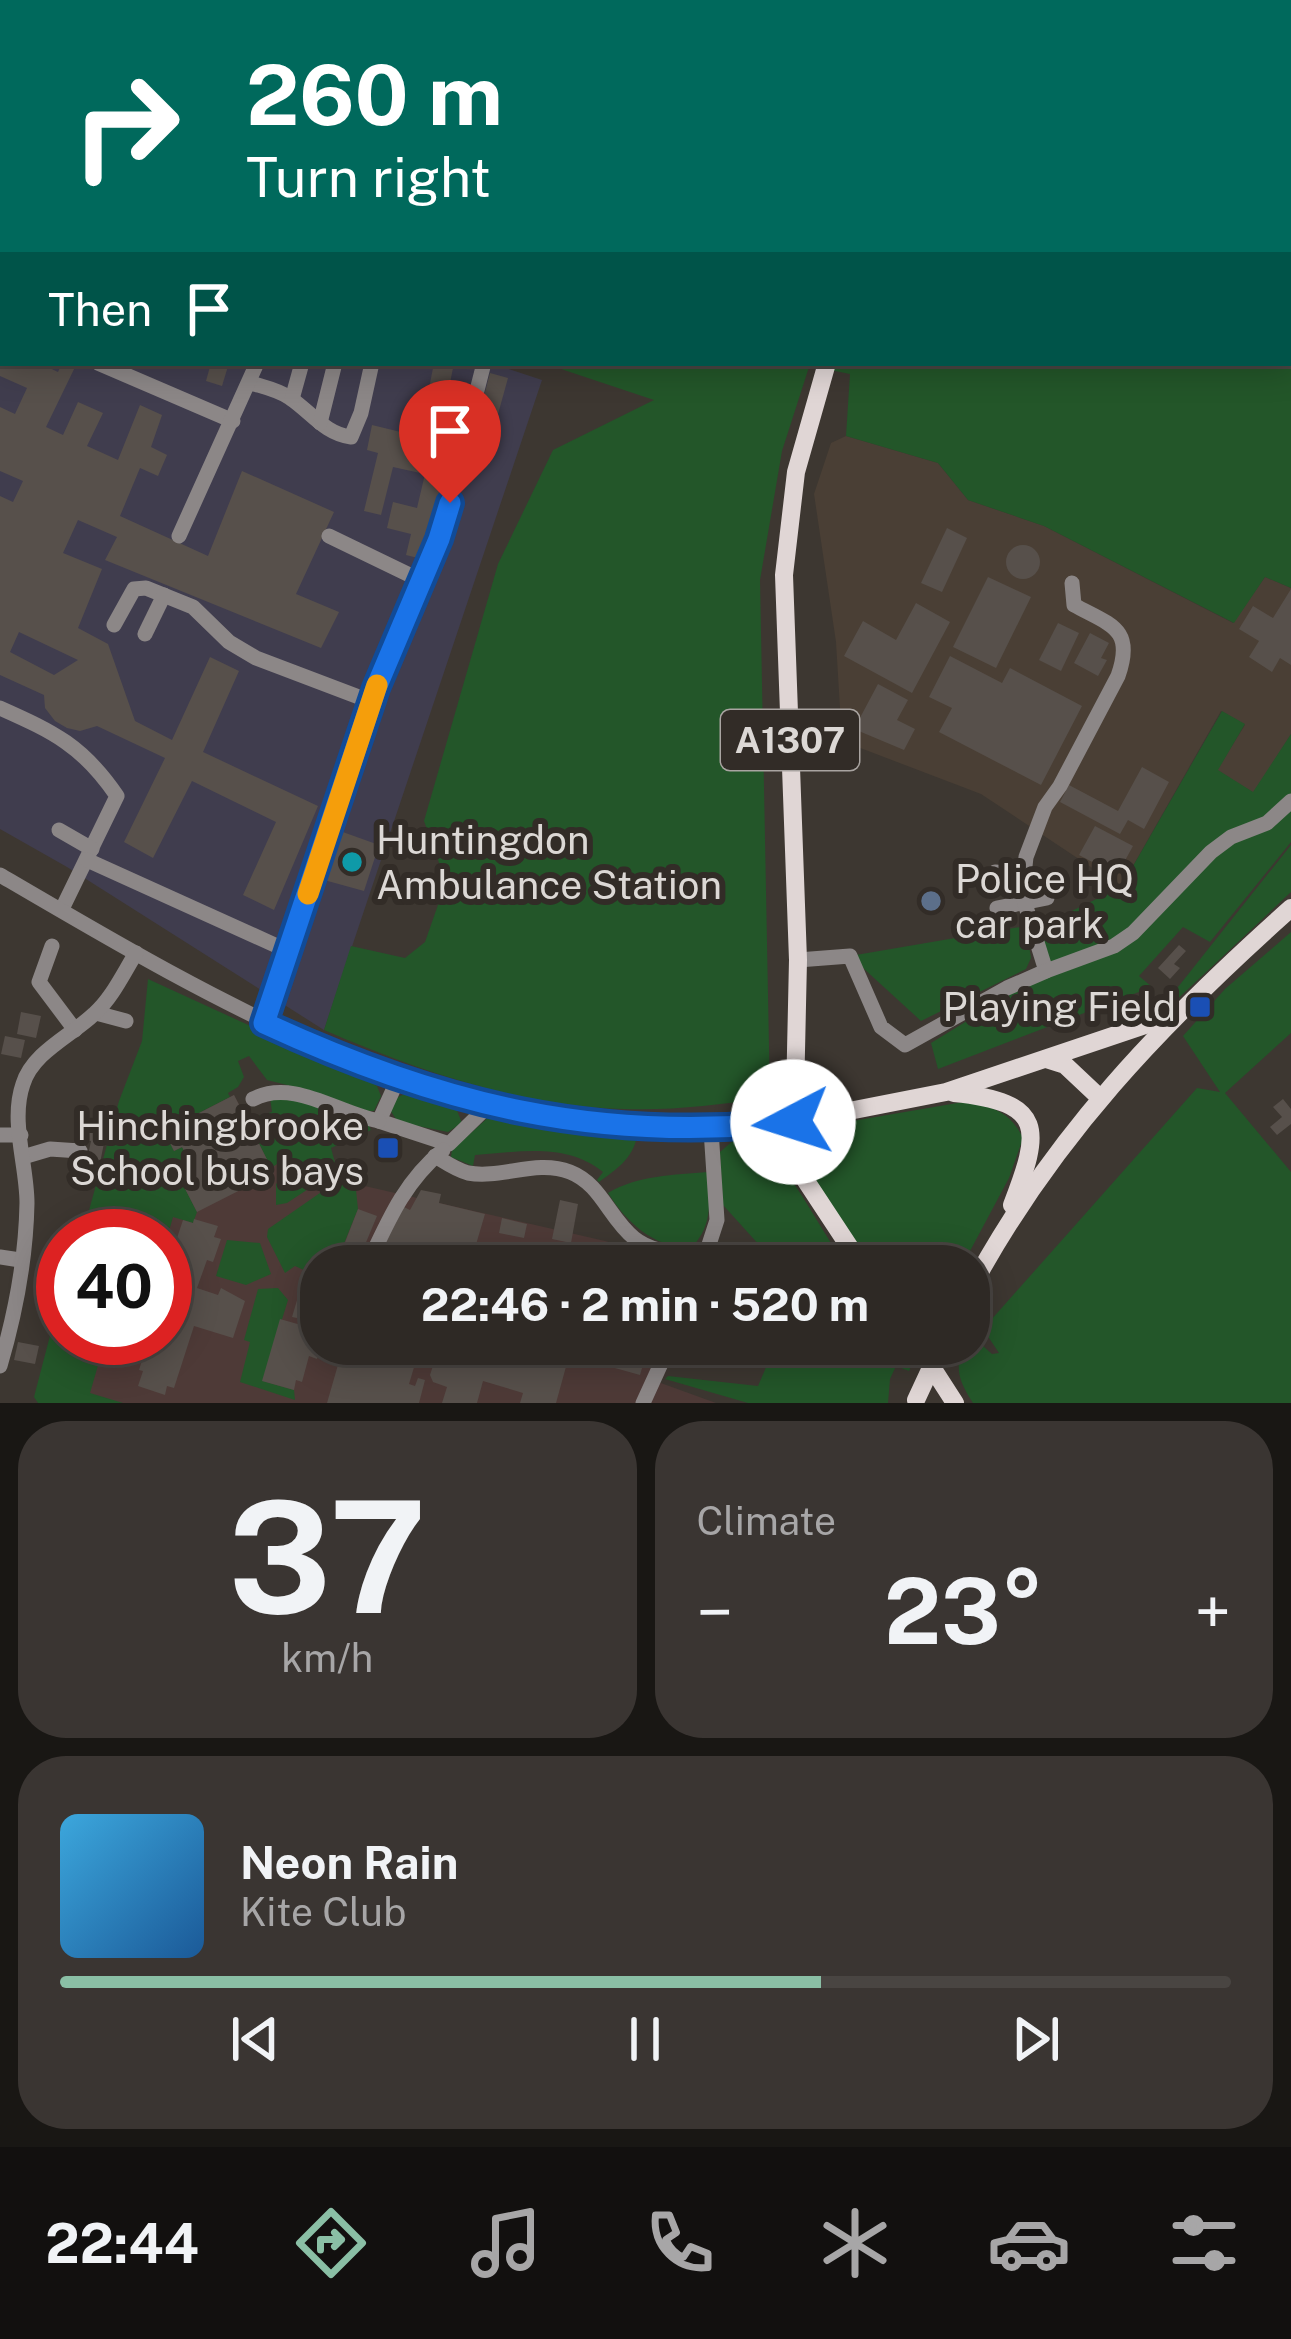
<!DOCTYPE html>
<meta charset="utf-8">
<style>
body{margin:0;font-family:"Public Sans",sans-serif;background:#3a3532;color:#f1f3f6;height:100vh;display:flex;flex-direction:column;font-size:45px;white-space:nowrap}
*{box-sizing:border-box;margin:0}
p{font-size:39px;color:#a7a6a7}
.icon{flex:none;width:66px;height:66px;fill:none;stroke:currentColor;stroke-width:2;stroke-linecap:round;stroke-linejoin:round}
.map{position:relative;height:1403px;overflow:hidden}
.panel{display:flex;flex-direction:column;gap:18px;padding:18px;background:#191714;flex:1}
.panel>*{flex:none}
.guide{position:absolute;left:0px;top:0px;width:1293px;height:366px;box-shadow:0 6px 30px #0003,0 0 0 3px #494542;background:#00695c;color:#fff;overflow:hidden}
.speed{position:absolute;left:36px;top:1209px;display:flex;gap:24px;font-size:60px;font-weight:700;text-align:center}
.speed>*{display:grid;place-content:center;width:156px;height:156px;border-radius:50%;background:#2e2925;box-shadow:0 6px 30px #0003,0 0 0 3px #494542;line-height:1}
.speed .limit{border:18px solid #d22;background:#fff;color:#111}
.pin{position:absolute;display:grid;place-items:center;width:102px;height:102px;color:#fff;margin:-123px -51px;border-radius:50% 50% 50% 0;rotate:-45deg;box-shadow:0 0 12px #0007}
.pin .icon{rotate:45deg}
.me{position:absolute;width:132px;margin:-66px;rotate:265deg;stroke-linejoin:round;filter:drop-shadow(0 0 9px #0008)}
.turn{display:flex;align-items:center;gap:42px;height:252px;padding:0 48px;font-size:54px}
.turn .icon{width:156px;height:156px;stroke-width:2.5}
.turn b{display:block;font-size:84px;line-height:102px}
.then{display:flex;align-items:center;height:114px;padding:0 48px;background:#0003;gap:24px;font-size:45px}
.big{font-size:90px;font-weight:700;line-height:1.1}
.panel .card{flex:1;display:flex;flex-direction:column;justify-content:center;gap:18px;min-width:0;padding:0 42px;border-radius:48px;background:#3a3532}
.panel .dial{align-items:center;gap:0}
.dial b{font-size:156px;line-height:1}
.song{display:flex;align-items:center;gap:36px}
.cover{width:144px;height:144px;border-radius:18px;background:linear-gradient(135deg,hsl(200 70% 55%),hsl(210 70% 35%))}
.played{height:12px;border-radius:6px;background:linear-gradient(90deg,#8abfa5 65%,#494542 65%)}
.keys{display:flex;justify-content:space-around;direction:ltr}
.heat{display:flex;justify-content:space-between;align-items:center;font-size:66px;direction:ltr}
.panel .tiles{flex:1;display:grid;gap:18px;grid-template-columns:1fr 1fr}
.card:last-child{grid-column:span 2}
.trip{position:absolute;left:300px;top:1245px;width:690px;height:120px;border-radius:48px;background:#2e2925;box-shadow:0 6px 30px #0003,0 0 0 3px #494542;font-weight:700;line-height:120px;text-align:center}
.menu{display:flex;height:192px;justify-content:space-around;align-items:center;background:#12100f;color:#a7a6a7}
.menu .icon{width:84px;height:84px}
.menu .active{color:#8abfa5}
.menu b{font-size:54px;color:#f1f3f6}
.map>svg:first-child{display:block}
.built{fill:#4a3f35}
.education{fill:#4e3a37}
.medical{fill:#403d4e}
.green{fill:#235629}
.building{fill:#57504b;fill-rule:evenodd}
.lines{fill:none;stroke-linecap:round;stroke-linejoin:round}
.minor{stroke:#8c8787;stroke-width:15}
.major{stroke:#e0d6d5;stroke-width:18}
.major-bridge{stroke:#e0d6d5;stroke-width:18}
.route-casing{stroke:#114b97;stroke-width:30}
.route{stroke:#1a73e8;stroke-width:21}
.slow{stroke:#f59e0b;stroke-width:21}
.culture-dot{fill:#0f9aa8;stroke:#322c27;stroke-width:4.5}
.service-dot{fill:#5c6f8a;stroke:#322c27;stroke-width:4.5}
.transit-dot{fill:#1a4fb4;stroke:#322c27;stroke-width:4.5}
.labels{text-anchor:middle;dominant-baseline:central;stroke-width:12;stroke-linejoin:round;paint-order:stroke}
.shield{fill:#322c27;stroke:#a9a4a1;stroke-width:3}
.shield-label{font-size:36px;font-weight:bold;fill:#dcd8d5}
.poi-label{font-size:39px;fill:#dcd8d5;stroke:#322c27;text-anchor:start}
</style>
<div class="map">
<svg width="1291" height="1403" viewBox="0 0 1291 1403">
<rect width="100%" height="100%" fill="#3d3731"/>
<!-- built -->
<path class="built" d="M 846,436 L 938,463 L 968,500 L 1044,526 L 1233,623 L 1265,577 L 1291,588 L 1291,734 L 1254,793 L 1217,770 L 1245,725 L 1221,711 L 1121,887 L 981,794 L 842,741 L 836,642 L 814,494 L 831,443 Z"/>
<!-- education -->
<path class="education" d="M 234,1095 L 247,1119 L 252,1117 L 330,1149 L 341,1176 L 356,1184 L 605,1241 L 691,1266 L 321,1266 L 321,1344 L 662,1344 L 647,1378 L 716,1403 L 80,1403 L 98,1338 L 165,1338 L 164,1131 Z"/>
<!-- medical -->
<path class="medical" d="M 0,196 L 3,363 L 491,363 L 542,380 L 324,1030 L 67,867 L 0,829 Z"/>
<!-- green -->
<g class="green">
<path d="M 0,0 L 695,0 L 699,3 L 3,3 L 3,190 Z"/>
<path d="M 873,0 L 1291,0 L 1291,588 L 1265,577 L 1234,623 L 1044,526 L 968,500 L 938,463 L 846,436 L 850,374 L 830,370 L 833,363 L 1290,363 L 1290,3 Z"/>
<path d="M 543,363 L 795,363 L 809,367 L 782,451 L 760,580 L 770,1098 C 722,1104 673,1111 624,1109 C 521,1107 417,1070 324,1030 L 351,946 L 405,958 L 425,942 L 446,882 L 424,821 L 498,564 L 553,450 L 654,400 Z"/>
<path d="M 1222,711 L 1245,724 L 1218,770 L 1253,792 L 1291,734 L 1291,842 L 1210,942 L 1183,927 L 1139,976 L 1152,987 L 938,1069 L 931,1043 L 1024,986 L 1051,975 L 1035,929 L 1121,887 Z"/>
<path d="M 1291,845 L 1291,892 L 1169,1007 L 1117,1027 L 1115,1019 L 1174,992 Z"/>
<path d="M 1026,926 L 1031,958 L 1026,969 L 921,1021 L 850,956 Z"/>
<path d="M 1291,932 L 1291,1033 L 1225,1093 L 1291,1172 L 1291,1403 L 973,1403 C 959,1381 954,1369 964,1344 L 975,1339 L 992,1354 L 999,1353 L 983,1329 L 1197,1088 L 1220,1092 L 1183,1036 L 1225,989 Z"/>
<path d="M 148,979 L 366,1079 L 377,1086 L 381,1096 L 374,1111 L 355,1111 L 311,1091 L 267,1080 L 249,1056 L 238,1061 L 244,1077 L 238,1087 L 228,1093 L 230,1097 L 164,1131 L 174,1151 L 182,1147 L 195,1171 L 180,1179 L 197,1212 L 193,1223 L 173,1217 L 165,1245 L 165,1236 L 82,1236 L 119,1101 L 142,1041 Z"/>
<path d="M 409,1092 L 456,1108 L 462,1123 L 448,1132 L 398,1122 L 390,1110 L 396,1098 Z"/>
<path d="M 270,1097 L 309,1103 L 345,1120 L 369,1126 L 371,1130 L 331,1148 L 337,1170 L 287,1203 L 276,1205 L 276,1184 L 284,1177 L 284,1169 L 277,1164 L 271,1168 L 247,1119 L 272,1112 Z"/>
<path d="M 969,1101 C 996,1109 1010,1112 1023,1138 L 1009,1178 L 962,1266 L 867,1266 L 818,1188 L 809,1148 L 815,1135 L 835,1124 Z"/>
<path d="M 492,1114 L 637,1137 C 632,1159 617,1169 599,1182 L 597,1180 L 603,1172 C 566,1142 520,1152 475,1155 L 473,1166 L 451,1157 L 452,1150 Z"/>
<path d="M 752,1137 C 785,1155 820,1232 847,1266 L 795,1266 L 774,1247 L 761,1247 L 723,1205 L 720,1152 L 735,1139 Z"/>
<path d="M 708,1172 C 710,1199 713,1226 692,1247 C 655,1249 627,1223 608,1193 C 638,1175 674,1175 708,1172 Z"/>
<path d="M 343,1177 L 356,1190 L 358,1209 L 335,1266 L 321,1266 L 321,1278 L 295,1266 L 285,1273 L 267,1237 L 268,1229 Z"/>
<path d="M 227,1240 L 260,1243 L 271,1274 L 246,1285 L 216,1276 Z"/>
<path d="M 63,1286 L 63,1338 L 106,1338 L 90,1393 L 123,1403 L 38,1403 L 34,1397 Z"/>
<path d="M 278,1288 L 288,1300 L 263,1381 L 294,1390 L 295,1400 L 240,1382 L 250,1342 L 244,1340 L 258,1289 Z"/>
<path d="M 776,1344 L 912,1344 L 918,1351 L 909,1371 L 896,1366 L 890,1379 L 888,1403 L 748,1403 L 665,1379 L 668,1376 L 758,1386 Z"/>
</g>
<!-- building -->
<g class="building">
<path d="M 0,363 L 39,363 L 58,372 L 62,363 L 77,363 L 46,427 L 63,435 L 78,402 L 103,413 L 87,446 L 118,460 L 140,405 L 162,415 L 151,447 L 167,455 L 158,476 L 140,468 L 120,516 L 208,556 L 242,471 L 334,512 L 296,594 L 339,612 L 321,648 L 105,560 L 117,537 L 78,520 L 63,553 L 102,569 L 78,628 L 108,644 L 135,721 L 172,740 L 210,657 L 239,671 L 203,752 L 318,806 L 274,910 L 243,895 L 276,822 L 192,781 L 153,858 L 124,842 L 165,758 L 97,726 L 80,731 L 67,728 L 55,721 L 45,708 L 44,695 L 0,675 L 0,496 L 13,502 L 23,481 L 0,471 L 0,407 L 15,414 L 27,388 L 0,376 ZM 19,632 L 78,660 L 54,675 L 10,652 Z"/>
<path d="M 211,363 L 229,363 L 222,386 L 206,381 Z"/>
<path d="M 434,363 L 454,363 L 441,428 L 422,424 Z"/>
<path d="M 490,373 L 508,378 L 495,425 L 478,419 Z"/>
<path d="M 372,425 L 458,446 L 430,561 L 406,555 L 411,534 L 387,528 L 393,502 L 417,508 L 425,474 L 393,467 L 381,515 L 364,511 L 378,453 L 367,450 Z"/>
<path d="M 947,528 L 967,538 L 942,592 L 921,583 Z"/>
<circle cx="1023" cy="562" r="17"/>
<path d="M 988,577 L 1031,597 L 996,668 L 953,647 Z"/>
<path d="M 1291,589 L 1291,665 L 1280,658 L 1272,672 L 1249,657 L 1259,641 L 1239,629 L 1253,606 L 1273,618 Z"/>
<path d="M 916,603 L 950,622 L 912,693 L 844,656 L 863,621 L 896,640 Z"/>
<path d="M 1058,623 L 1079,633 L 1061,671 L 1039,660 Z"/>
<path d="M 1090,633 L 1109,643 L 1101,658 L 1107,660 L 1098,676 L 1074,663 Z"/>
<path d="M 950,656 L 1002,683 L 1010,668 L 1082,706 L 1041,785 L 939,732 L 952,708 L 929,697 Z"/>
<path d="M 878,684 L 908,700 L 897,720 L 915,729 L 904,750 L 854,729 Z"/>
<path d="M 1142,767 L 1169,782 L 1144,829 L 1128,820 L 1120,834 L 1060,802 L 1069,785 L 1118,811 Z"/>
<path d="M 1095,826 L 1133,846 L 1117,875 L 1079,855 Z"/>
<path d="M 340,831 L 379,845 L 364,891 L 324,880 Z"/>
<path d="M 1179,945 L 1186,951 L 1174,964 L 1180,968 L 1170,979 L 1158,968 Z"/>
<path d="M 21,1012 L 41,1016 L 36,1038 L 17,1034 Z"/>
<path d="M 5,1036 L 25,1040 L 21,1058 L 1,1054 Z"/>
<path d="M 234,1095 L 274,1173 L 197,1212 L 180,1179 L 195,1171 L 182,1147 L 174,1151 L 164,1131 Z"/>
<path d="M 1283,1099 L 1291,1109 L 1291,1124 L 1277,1135 L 1270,1127 L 1282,1117 L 1273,1107 Z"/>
<path d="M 84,1129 L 106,1133 L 100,1163 L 87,1160 L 91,1141 L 82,1139 Z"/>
<path d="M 421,1190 L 441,1194 L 439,1203 L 485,1214 L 472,1258 L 496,1266 L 383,1266 L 388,1254 L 379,1249 L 400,1205 L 410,1210 Z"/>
<path d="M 560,1200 L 578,1204 L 571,1243 L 552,1239 Z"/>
<path d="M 358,1209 L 377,1216 L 362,1252 L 344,1245 Z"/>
<path d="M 502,1218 L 527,1224 L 524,1238 L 499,1233 Z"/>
<path d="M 194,1219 L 218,1226 L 214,1237 L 221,1239 L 213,1262 L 207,1260 L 197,1288 L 218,1295 L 221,1288 L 245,1301 L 233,1338 L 194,1326 L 174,1388 L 167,1386 L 165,1395 L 138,1386 L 143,1371 L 139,1370 L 149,1338 L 165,1338 L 165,1280 L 171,1282 L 174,1270 L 167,1268 L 183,1220 L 193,1223 Z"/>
<path d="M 612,1243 L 681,1262 L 680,1266 L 598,1266 L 604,1245 L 611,1247 Z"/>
<path d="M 523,1249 L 560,1259 L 559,1266 L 518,1266 Z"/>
<path d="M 298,1297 L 321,1304 L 321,1327 L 310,1324 L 309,1327 L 317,1330 L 311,1348 L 320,1350 L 317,1359 L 309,1356 L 302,1382 L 296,1380 L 294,1390 L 262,1381 L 280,1319 L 301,1325 L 302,1319 L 292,1317 Z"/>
<path d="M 18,1342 L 39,1346 L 35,1364 L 14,1360 Z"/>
<path d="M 344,1344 L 382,1344 L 418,1354 L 409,1384 L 415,1386 L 418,1378 L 425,1380 L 419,1403 L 327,1403 Z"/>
<path d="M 440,1344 L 502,1344 L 567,1363 L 556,1403 L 520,1403 L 523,1393 L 483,1381 L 477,1403 L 442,1403 L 447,1387 L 433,1382 L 430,1375 Z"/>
<path d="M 575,1344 L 649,1344 L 640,1375 L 572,1356 Z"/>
</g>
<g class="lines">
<!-- minor -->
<g class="minor">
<path d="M 98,363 L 233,421"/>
<path d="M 251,383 C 264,387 279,390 290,398 C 311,412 325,434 351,437 L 361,413 L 372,363"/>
<path d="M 292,399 L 302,363"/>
<path d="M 320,423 L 335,363"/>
<path d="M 179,536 L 257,363"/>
<path d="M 329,536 L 422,581"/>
<path d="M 114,625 L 134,589 L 146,588 L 193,607 L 229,642 L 256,658 L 372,702"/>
<path d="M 145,634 L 164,595"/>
<path d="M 0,708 C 54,732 83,746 117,796 L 62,909"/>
<path d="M 59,830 L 92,849"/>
<path d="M 87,860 L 288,951"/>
<path d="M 995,872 L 1024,874"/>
<path d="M 0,875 C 215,1001 426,1127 684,1131 C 720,1131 757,1126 793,1122"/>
<path d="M 997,908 L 1047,898"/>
<path d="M 52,946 L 39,982 L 75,1030"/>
<path d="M 798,960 L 850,956 L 881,1027 L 905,1045 L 1007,988 L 1046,971 L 1022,894 L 1026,857 L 1045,807 L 1060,786 L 1118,676 C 1135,628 1110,625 1074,605 L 1072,583"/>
<path d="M 1046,971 L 1114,946 L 1133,933 L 1211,852 L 1231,837 L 1267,823 L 1291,801"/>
<path d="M 96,1013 L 126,1021"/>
<path d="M 264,1023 L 376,688 L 439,539 L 484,363"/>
<path d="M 398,1079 L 379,1121 L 449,1144 L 489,1105"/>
<path d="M 253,1099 C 293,1078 339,1114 379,1121"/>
<path d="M 753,1126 L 775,1142 L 801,1175"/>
<path d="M 0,1135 L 21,1135"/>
<path d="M 435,1156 C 445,1162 456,1170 468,1173 C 502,1179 536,1159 570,1172 C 601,1184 609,1218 634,1238 C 652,1253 682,1254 705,1259"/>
<path d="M 23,1157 L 50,1149 L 80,1151"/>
<path d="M 0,1257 L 20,1260"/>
<path d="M 367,1266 C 388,1221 404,1182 443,1150"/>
<path d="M 702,1266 L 717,1220 L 711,1130"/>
<path d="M 0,1366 C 15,1315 26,1256 27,1203 C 27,1165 10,1121 23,1084 C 33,1052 71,1036 94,1014 C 112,998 123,974 136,953"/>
<path d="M 643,1403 L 670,1344"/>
</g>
<!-- major -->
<g class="major">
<path d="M 809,0 L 814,3"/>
<path d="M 848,0 L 852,3"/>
<path d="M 827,363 L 796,472 L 784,575 L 798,960 L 794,1142 L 806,1181 L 862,1266"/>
<path d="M 1046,1059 L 1065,1065 L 1099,1097"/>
<path d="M 954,1093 C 1046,1102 1041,1130 1012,1205"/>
<path d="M 793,1122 L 946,1092 L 1169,1017"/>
<path d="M 969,1292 C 1051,1138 1162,1023 1291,908"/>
<path d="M 917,1344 L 955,1403"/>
</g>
<!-- major-bridge -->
<path class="major-bridge" d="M 916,1400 L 942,1344"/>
</g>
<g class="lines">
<!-- route casing -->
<g class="route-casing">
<path id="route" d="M 450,503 L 439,539 L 376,688 L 264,1023 C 441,1105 597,1143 793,1122"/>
</g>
<!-- route -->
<use href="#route" class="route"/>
<!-- slow -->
<path class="slow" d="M 308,894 L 377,685"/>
</g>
<!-- markers -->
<circle class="culture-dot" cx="352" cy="862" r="12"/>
<circle class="service-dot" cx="931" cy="901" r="12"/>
<g class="transit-dot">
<rect x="1188" y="995" width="24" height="24" rx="6"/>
<rect x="376" y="1136" width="24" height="24" rx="6"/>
</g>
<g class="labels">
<!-- shield labels -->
<rect class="shield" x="721" y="710" width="138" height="60" rx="9"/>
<g class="shield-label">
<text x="790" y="740">A1307</text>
</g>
<!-- poi labels -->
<g class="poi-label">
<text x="376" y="840">Huntingdon<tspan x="376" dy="45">Ambulance Station</tspan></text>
<text x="955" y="879">Police HQ<tspan x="955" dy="45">car park</tspan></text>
<text x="1176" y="1007" text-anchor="end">Playing Field</text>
<text x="364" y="1126" text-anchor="end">Hinchingbrooke<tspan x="364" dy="45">School bus bays</tspan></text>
</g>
</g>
</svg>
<div class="speed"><div class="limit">40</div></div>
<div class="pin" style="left:450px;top:503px;background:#d93025"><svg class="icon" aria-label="arrive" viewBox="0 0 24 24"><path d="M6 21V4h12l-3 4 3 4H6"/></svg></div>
<svg class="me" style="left:793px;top:1122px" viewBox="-20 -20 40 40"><circle r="19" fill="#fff"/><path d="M0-13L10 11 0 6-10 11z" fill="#1a73e8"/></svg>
<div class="trip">22:46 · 2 min · 520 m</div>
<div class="guide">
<div class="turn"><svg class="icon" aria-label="right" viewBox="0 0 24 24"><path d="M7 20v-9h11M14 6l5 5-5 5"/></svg><div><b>260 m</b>Turn right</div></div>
<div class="then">Then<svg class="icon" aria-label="arrive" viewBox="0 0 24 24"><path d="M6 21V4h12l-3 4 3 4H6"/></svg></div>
</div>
</div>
<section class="panel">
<div class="tiles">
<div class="card dial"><b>37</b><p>km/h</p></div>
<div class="card"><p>Climate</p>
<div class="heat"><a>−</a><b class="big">23°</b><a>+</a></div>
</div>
<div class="card">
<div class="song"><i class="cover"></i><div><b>Neon Rain</b><p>Kite Club</p></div></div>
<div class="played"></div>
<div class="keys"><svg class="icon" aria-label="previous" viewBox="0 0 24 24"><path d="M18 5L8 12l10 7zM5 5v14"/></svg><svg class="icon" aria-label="pause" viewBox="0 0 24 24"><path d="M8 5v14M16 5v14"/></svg><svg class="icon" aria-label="next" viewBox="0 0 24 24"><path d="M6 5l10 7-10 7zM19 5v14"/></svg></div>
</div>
</div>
</section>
<nav class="menu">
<b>22:44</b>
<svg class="icon active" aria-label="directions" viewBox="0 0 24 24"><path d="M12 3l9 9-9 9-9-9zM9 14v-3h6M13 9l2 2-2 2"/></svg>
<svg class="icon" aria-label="music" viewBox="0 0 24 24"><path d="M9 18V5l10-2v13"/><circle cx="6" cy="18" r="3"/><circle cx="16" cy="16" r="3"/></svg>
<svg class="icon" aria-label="phone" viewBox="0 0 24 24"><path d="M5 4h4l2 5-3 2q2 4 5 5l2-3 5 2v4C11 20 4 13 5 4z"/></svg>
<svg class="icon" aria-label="climate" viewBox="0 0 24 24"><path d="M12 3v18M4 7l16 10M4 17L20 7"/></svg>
<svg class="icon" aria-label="car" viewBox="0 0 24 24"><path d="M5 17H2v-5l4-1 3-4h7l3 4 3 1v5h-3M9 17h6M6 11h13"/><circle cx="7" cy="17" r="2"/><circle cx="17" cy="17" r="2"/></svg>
<svg class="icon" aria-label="filters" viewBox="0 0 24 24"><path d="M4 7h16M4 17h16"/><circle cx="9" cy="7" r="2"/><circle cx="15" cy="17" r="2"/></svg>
</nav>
